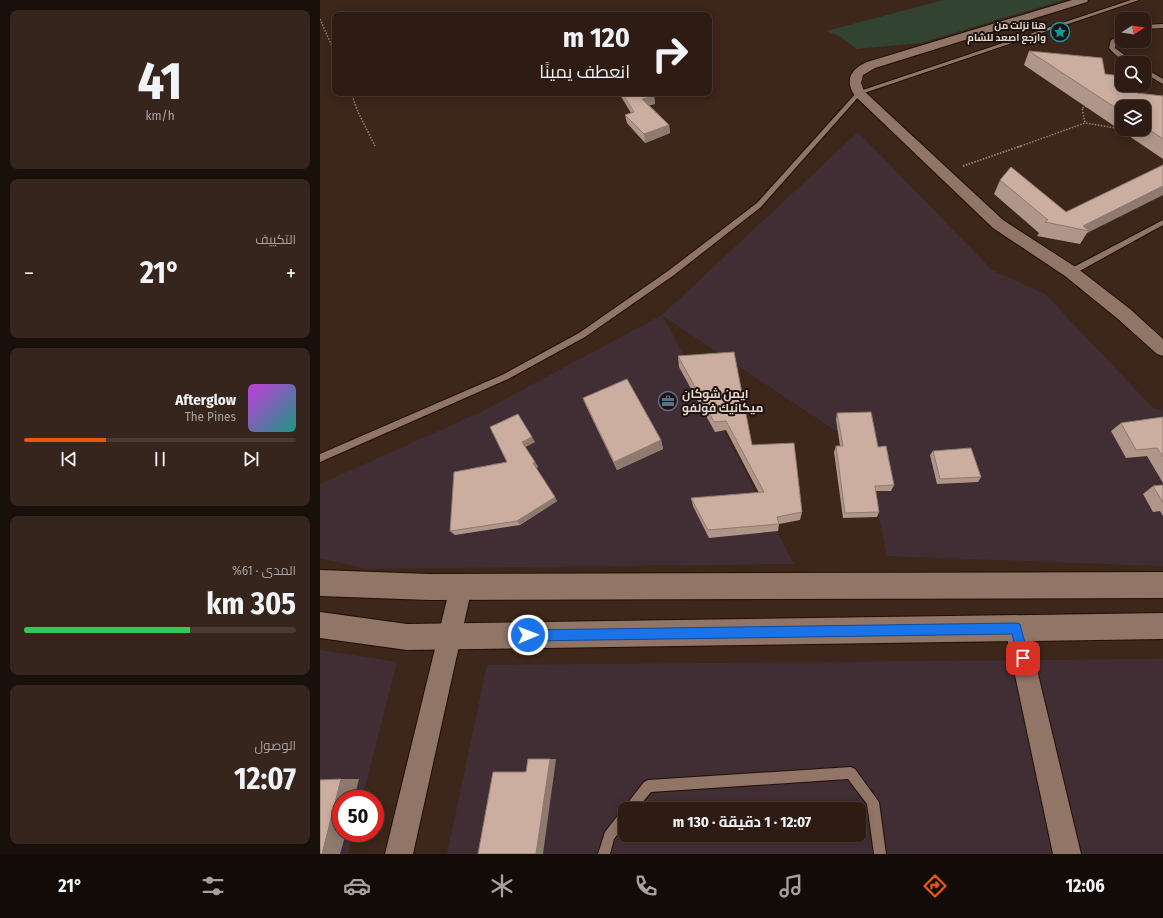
<!DOCTYPE html>
<html lang="ar">
<meta charset="utf-8">
<style>
body{margin:0;font-family:"Fira Sans Condensed",Cairo,sans-serif;background:#36251d;color:#f1f3f6;direction:rtl;height:100vh;display:flex;flex-direction:column;font-size:15px;white-space:nowrap}
*{box-sizing:border-box;margin:0}
p{font-size:13px;color:#a7a1a0}
.icon{flex:none;width:22px;height:22px;fill:none;stroke:currentColor;stroke-width:2;stroke-linecap:round;stroke-linejoin:round}
.map{position:relative;flex:1;overflow:hidden;direction:ltr}
.panel{display:flex;flex-direction:column;gap:10px;padding:10px;background:#190f0b;width:320px}
.panel>*{flex:none}
.guide{position:absolute;left:12px;top:12px;width:380px;height:84px;border-radius:8px;box-shadow:0 2px 10px #0003,0 0 0 1px #493a34;direction:rtl;background:#2e1c14;color:#f1f3f6;overflow:hidden}
.needle{width:26px;rotate:78deg}
.fabs{position:absolute;left:795px;top:12px;display:grid;gap:8px}
.fabs a{display:grid;place-items:center;width:36px;height:36px;border-radius:8px;background:#2e1c14;box-shadow:0 2px 10px #0003,0 0 0 1px #493a34;font-size:20px}
.speed{position:absolute;left:12px;top:790px;display:flex;gap:8px;font-size:20px;font-weight:700;text-align:center}
.speed>*{display:grid;place-content:center;width:52px;height:52px;border-radius:50%;background:#2e1c14;box-shadow:0 2px 10px #0003,0 0 0 1px #493a34;line-height:1}
.speed .limit{border:6px solid #d22;background:#fff;color:#111}
.pin{position:absolute;display:grid;place-items:center;width:34px;height:34px;color:#fff;margin:-17px;border-radius:8px;box-shadow:0 2px 6px #0006}
.me{position:absolute;width:44px;margin:-22px;rotate:89deg;stroke-linejoin:round;filter:drop-shadow(0 0 3px #0008)}
.turn{display:flex;align-items:center;gap:14px;height:84px;padding:0 16px;font-size:18px}
.turn .icon{width:52px;height:52px;stroke-width:2.5}
.turn b{display:block;font-size:28px;line-height:34px}
.big{font-size:30px;font-weight:700;line-height:1.1}
.panel .card{flex:1;display:flex;flex-direction:column;justify-content:center;gap:6px;min-width:0;padding:0 14px;border-radius:8px;background:#36251d}
.panel .dial{align-items:center;gap:0}
.dial b{font-size:52px;line-height:1}
.song{display:flex;align-items:center;gap:12px}
.cover{width:48px;height:48px;border-radius:6px;background:linear-gradient(135deg,hsl(290 70% 55%),hsl(170 70% 35%))}
.played{height:4px;border-radius:2px;background:linear-gradient(90deg,#ea580c 30%,#493a34 30%)}
.keys{display:flex;justify-content:space-around;direction:ltr}
.heat{display:flex;justify-content:space-between;align-items:center;font-size:22px;direction:ltr}
.charge{height:6px;border-radius:3px;background:linear-gradient(90deg,#34c759 61%,#493a34 0)}
.trip{position:absolute;left:298px;top:802px;width:248px;height:40px;border-radius:8px;background:#2e1c14;box-shadow:0 2px 10px #0003,0 0 0 1px #493a34;font-weight:700;line-height:40px;text-align:center;direction:rtl}
.tabs{display:flex;height:64px;justify-content:space-around;align-items:center;background:#120b08;color:#a7a1a0}
.tabs .icon{width:28px;height:28px}
.tabs .on{color:#ea580c}
.tabs b{font-size:18px;color:#f1f3f6}
main{display:flex;flex:1;min-height:0}
.map>svg:first-child{display:block}
.industrial{fill:#412e34;fill-rule:evenodd}
.green{fill:#324331}
.lines{fill:none;stroke-linecap:round;stroke-linejoin:round}
.service-casing{stroke:#230f04;stroke-width:2}
.minor-casing{stroke:#230f04;stroke-width:2}
.secondary-casing{stroke:#230f04;stroke-width:2}
.path-far1{stroke:#937f76;stroke-width:1.5;stroke-dasharray:1.5 1.5;stroke-linecap:butt}
.path{stroke:#937f76;stroke-width:2;stroke-dasharray:1.5 1.5;stroke-linecap:butt}
.service{fill:#917668;fill-rule:evenodd}
.minor{fill:#917668;fill-rule:evenodd}
.secondary{fill:#917668;fill-rule:evenodd}
.wall{fill:#af9689;fill-rule:evenodd}
.shaded-wall{fill:#8e7a6f}
.building{fill:#cbae9f;stroke:#8e7a6f}
.route{fill:#1a73e8;stroke:#114b97}
.labels{text-anchor:middle;dominant-baseline:central;stroke-width:4;stroke-linejoin:round;paint-order:stroke}
.far-poi-label{font-size:10px;font-weight:bold;fill:#e4d4cd;stroke:#1d120d;text-anchor:end}
.poi-label{font-size:12px;font-weight:bold;fill:#e4d4cd;stroke:#1d120d;text-anchor:start}
</style>
<main>
<div class="map">
<svg width="843" height="854" viewBox="0 0 843 854">
<rect width="100%" height="100%" fill="#3d261a"/>
<!-- industrial -->
<g class="industrial">
<path d="M 538,132 L 672,270 L 725,294 L 834,409 L 843,410 L 843,566 L 567,556 L 546,451 L 343,316 L 474,564 L 47,569 L 0,558 L 0,484 L 163,411 L 342,315 Z"/>
<path d="M 0,650 L 77,662 L 42,799 L 21,799 L 21,833 L 33,833 L 28,854 L 0,854 Z"/>
<path d="M 843,659 L 843,854 L 127,854 L 167,665 ZM 305,809 L 539,809 L 539,835 L 305,835 Z"/>
</g>
<!-- green -->
<path class="green" d="M 624,0 L 744,0 L 601,43 L 536,49 L 521,37 L 506,31 Z"/>
<g class="lines">
<!-- service casing -->
<g class="service-casing">
<g id="service">
<path d="M 811,0 L 819,0 L 541,94 L 441,207 L 354,275 L 265,337 L 188,379 L 0,462 L 0,454 L 182,375 L 259,333 L 348,271 L 437,203 L 537,92 Z"/>
<path d="M 843,24 L 843,28 L 824,29 L 824,25 Z"/>
<path d="M 802,35 L 802,39 L 796,42 L 795,48 L 815,63 C 804,63 796,56 789,48 L 791,40 Z"/>
<path d="M 824,68 L 843,79 L 843,84 L 824,73 Z"/>
<path d="M 843,220 L 843,225 L 754,274 L 748,274 L 747,272 L 748,270 Z"/>
<path d="M 531,767 L 535,769 L 559,802 L 566,854 L 554,854 L 547,804 L 528,779 L 331,792 L 317,809 L 305,809 L 305,825 L 294,839 L 290,854 L 278,854 L 285,832 L 324,782 L 328,780 Z"/>
</g>
</g>
<!-- minor casing -->
<g class="minor-casing">
<g id="minor">
<path d="M 752,0 L 768,0 L 767,2 L 555,68 L 543,75 L 541,83 L 544,91 L 683,220 L 757,268 L 810,309 L 843,339 L 843,356 L 837,354 L 798,319 L 745,276 L 673,228 L 535,96 C 524,80 531,69 547,62 Z"/>
<path d="M 141,576 L 149,579 L 152,587 L 93,854 L 65,854 L 130,587 L 133,579 Z"/>
<path d="M 696,617 L 704,620 L 707,628 L 761,854 L 733,854 L 685,628 L 688,620 Z"/>
</g>
</g>
<!-- secondary casing -->
<g class="secondary-casing">
<g id="secondary">
<path d="M 0,570 L 109,574 L 843,572 L 843,598 L 109,600 L 0,596 Z"/>
<path d="M 0,612 L 87,624 L 843,613 L 843,639 L 87,650 L 0,638 Z"/>
</g>
</g>
<!-- path-far1 -->
<g class="path-far1">
<path d="M 0,19 L 15,53"/>
<path d="M 31,93 L 38,112 L 55,146"/>
<path d="M 766,123 L 795,128 L 802,125"/>
<path d="M 698,147 L 765,123 L 762,108 L 768,106"/>
</g>
<!-- path -->
<path class="path" d="M 643,166 L 701,146"/>
<!-- service -->
<use href="#service" class="service"/>
<!-- minor -->
<use href="#minor" class="minor"/>
<!-- secondary -->
<use href="#secondary" class="secondary"/>
</g>
<!-- wall -->
<g class="wall">
<path d="M 709,51 L 785,74 L 817,93 L 843,96 L 843,159 L 704,65 ZM 802,107 L 824,107 L 824,129 L 802,129 Z"/>
<path d="M 299,93 L 333,93 L 334,96 L 335,104 L 329,105 L 349,125 L 350,133 L 325,143 L 307,123 L 305,115 L 311,113 Z"/>
<path d="M 843,165 L 767,233 L 760,244 L 717,236 L 719,233 L 674,194 L 680,180 L 746,212 Z"/>
<path d="M 358,356 L 432,445 L 482,512 L 480,520 L 459,524 L 458,531 L 389,538 L 373,506 L 371,498 L 439,493 L 406,430 L 395,432 L 359,367 Z"/>
<path d="M 263,398 L 341,440 L 343,449 L 297,470 L 267,408 Z"/>
<path d="M 517,413 L 558,447 L 574,485 L 571,491 L 555,491 L 559,512 L 557,517 L 523,518 L 514,452 L 516,446 L 520,446 L 516,419 Z"/>
<path d="M 843,417 L 843,483 L 827,456 L 806,458 L 791,431 L 801,423 Z"/>
<path d="M 170,427 L 215,442 L 205,447 L 218,467 L 216,468 L 237,501 L 200,525 L 135,535 L 130,531 L 187,462 Z"/>
<path d="M 613,451 L 661,477 L 658,482 L 617,484 L 610,455 Z"/>
<path d="M 843,485 L 843,516 L 840,511 L 833,512 L 823,494 L 833,486 Z"/>
</g>
<!-- shaded-wall -->
<g class="shaded-wall">
<path d="M 334,96 L 335,104 L 323,107 L 322,99 Z"/>
<path d="M 349,125 L 350,133 L 325,143 L 324,134 Z"/>
<path d="M 843,186 L 843,195 L 767,233 L 769,231 L 763,226 Z"/>
<path d="M 212,437 L 215,442 L 205,447 L 202,442 Z"/>
<path d="M 341,440 L 343,449 L 297,470 L 294,462 Z"/>
<path d="M 215,462 L 218,467 L 216,468 L 213,463 Z"/>
<path d="M 235,497 L 237,501 L 200,525 L 197,521 Z"/>
<path d="M 230,759 L 236,759 L 223,854 L 216,854 Z"/>
<path d="M 21,779 L 39,779 L 34,799 L 21,799 L 21,833 L 26,833 L 20,854 L 2,854 Z"/>
</g>
<!-- building -->
<g class="building">
<path d="M 709,51 L 782,58 L 785,74 L 802,76 L 802,85 L 815,85 L 817,93 L 843,96 L 843,139 L 824,126 L 824,107 L 802,107 L 802,112 Z"/>
<path d="M 302,93 L 333,93 L 334,96 L 322,99 L 349,125 L 324,134 L 305,115 L 314,112 Z"/>
<path d="M 843,165 L 843,186 L 763,226 L 769,231 L 725,222 L 728,220 L 680,180 L 691,167 L 746,212 Z"/>
<path d="M 414,352 L 432,445 L 474,443 L 482,512 L 457,517 L 459,524 L 388,530 L 371,498 L 444,492 L 406,421 L 394,422 L 358,356 Z"/>
<path d="M 307,379 L 341,440 L 294,462 L 263,398 Z"/>
<path d="M 551,412 L 558,447 L 566,446 L 574,485 L 555,486 L 559,512 L 525,513 L 516,446 L 523,446 L 517,413 Z"/>
<path d="M 198,414 L 212,437 L 202,442 L 215,462 L 213,463 L 235,497 L 197,521 L 130,531 L 134,472 L 187,462 L 170,427 Z"/>
<path d="M 843,417 L 843,457 L 837,448 L 816,450 L 801,423 Z"/>
<path d="M 651,448 L 661,477 L 620,479 L 613,451 Z"/>
<path d="M 843,485 L 843,503 L 833,486 Z"/>
<path d="M 208,759 L 230,759 L 216,854 L 158,854 L 173,772 L 206,772 Z"/>
<path d="M 21,779 L 2,854 L 0,854 L 0,780 Z"/>
</g>
<!-- route -->
<path class="route" d="M 696,623 L 700,624 L 701,628 L 709,658 L 707,662 L 703,664 L 699,662 L 692,634 L 208,641 L 204,639 L 203,635 L 204,632 L 208,630 Z"/>
<!-- icons -->
<defs>
<g id="sight-ring" transform="scale(1)"><circle r="9.5" fill="#1d120d" stroke="#0f9aa8" stroke-width="1.5"/><path d="M0-6L1.8-2.2L6-1.7L2.9 1.2L3.7 5.4L0 3.3L-3.7 5.4L-2.9 1.2L-6-1.7L-1.8-2.2Z" fill="#0f9aa8"/></g>
<g id="office-ring" transform="scale(1)"><circle r="9.5" fill="#1d120d" stroke="#5c6f8a" stroke-width="1.5"/><path d="M-6-3h4V-5.5h4V-3h4V5H-6ZM-1-4.5V-3h2v-1.5ZM-6 0V1H6V0Z" fill="#5c6f8a"/></g>
</defs>
<g fill-rule="evenodd">
<use href="#sight-ring" x="740" y="32"/>
<use href="#office-ring" x="348" y="401"/>
</g>
<g class="labels">
<!-- far-poi labels -->
<g class="far-poi-label">
<text x="726" y="26">هنا نزلت من<tspan x="726" dy="12">وارجع اصعد للشام</tspan></text>
</g>
<!-- poi labels -->
<g class="poi-label">
<text x="362" y="394">ايمن شوكان<tspan x="362" dy="14">ميكانيك فولفو</tspan></text>
</g>
</g>
</svg>
<div class="fabs">
<a><svg class="needle" viewBox="-14 -14 28 28"><path d="M0-13l5 13h-10z" fill="#e53935"/><path d="M0 13l5-13h-10z" fill="#a7a1a0"/></svg></a>
<a><svg class="icon" aria-label="search" viewBox="0 0 24 24"><circle cx="10" cy="10" r="6"/><path d="M15 15l6 6"/></svg></a>
<a><svg class="icon" aria-label="layers" viewBox="0 0 24 24"><path d="M12 4l9 5-9 5-9-5zM3 14l9 5 9-5"/></svg></a>
</div>
<div class="speed"><div class="limit">50</div></div>
<div class="pin" style="left:703px;top:658px;background:#d93025"><svg class="icon" aria-label="arrive" viewBox="0 0 24 24"><path d="M6 21V4h12l-3 4 3 4H6"/></svg></div>
<svg class="me" style="left:208px;top:635px" viewBox="-20 -20 40 40"><circle r="17" fill="#1a73e8" stroke="#fff" stroke-width="3"/><path d="M0-11L8 9 0 5-8 9z" fill="#fff"/></svg>
<div class="trip">12:07 · 1 دقيقة · 130 m</div>
<div class="guide">
<div class="turn"><svg class="icon" aria-label="right" viewBox="0 0 24 24"><path d="M7 20v-9h11M14 6l5 5-5 5"/></svg><div><b>120 m</b>انعطف يمينًا</div></div>
</div>
</div>
<section class="panel">
<div class="card dial"><b>41</b><p>km/h</p></div>
<div class="card"><p>التكييف</p>
<div class="heat"><a>−</a><b class="big">21°</b><a>+</a></div>
</div>
<div class="card">
<div class="song"><i class="cover"></i><div><b>Afterglow</b><p>The Pines</p></div></div>
<div class="played"></div>
<div class="keys"><svg class="icon" aria-label="previous" viewBox="0 0 24 24"><path d="M18 5L8 12l10 7zM5 5v14"/></svg><svg class="icon" aria-label="pause" viewBox="0 0 24 24"><path d="M8 5v14M16 5v14"/></svg><svg class="icon" aria-label="next" viewBox="0 0 24 24"><path d="M6 5l10 7-10 7zM19 5v14"/></svg></div>
</div>
<div class="card"><p>المدى · 61%</p><b class="big">305 km</b><div class="charge"></div></div>
<div class="card"><p>الوصول</p><b class="big">12:07</b></div>
</section>
</main>
<nav class="tabs">
<b>12:06</b>
<svg class="icon on" aria-label="directions" viewBox="0 0 24 24"><path d="M12 3l9 9-9 9-9-9zM9 14v-3h6M13 9l2 2-2 2"/></svg>
<svg class="icon" aria-label="music" viewBox="0 0 24 24"><path d="M9 18V5l10-2v13"/><circle cx="6" cy="18" r="3"/><circle cx="16" cy="16" r="3"/></svg>
<svg class="icon" aria-label="phone" viewBox="0 0 24 24"><path d="M5 4h4l2 5-3 2q2 4 5 5l2-3 5 2v4C11 20 4 13 5 4z"/></svg>
<svg class="icon" aria-label="climate" viewBox="0 0 24 24"><path d="M12 3v18M4 7l16 10M4 17L20 7"/></svg>
<svg class="icon" aria-label="car" viewBox="0 0 24 24"><path d="M5 17H2v-5l4-1 3-4h7l3 4 3 1v5h-3M9 17h6M6 11h13"/><circle cx="7" cy="17" r="2"/><circle cx="17" cy="17" r="2"/></svg>
<svg class="icon" aria-label="filters" viewBox="0 0 24 24"><path d="M4 7h16M4 17h16"/><circle cx="9" cy="7" r="2"/><circle cx="15" cy="17" r="2"/></svg>
<b>21°</b>
</nav>
